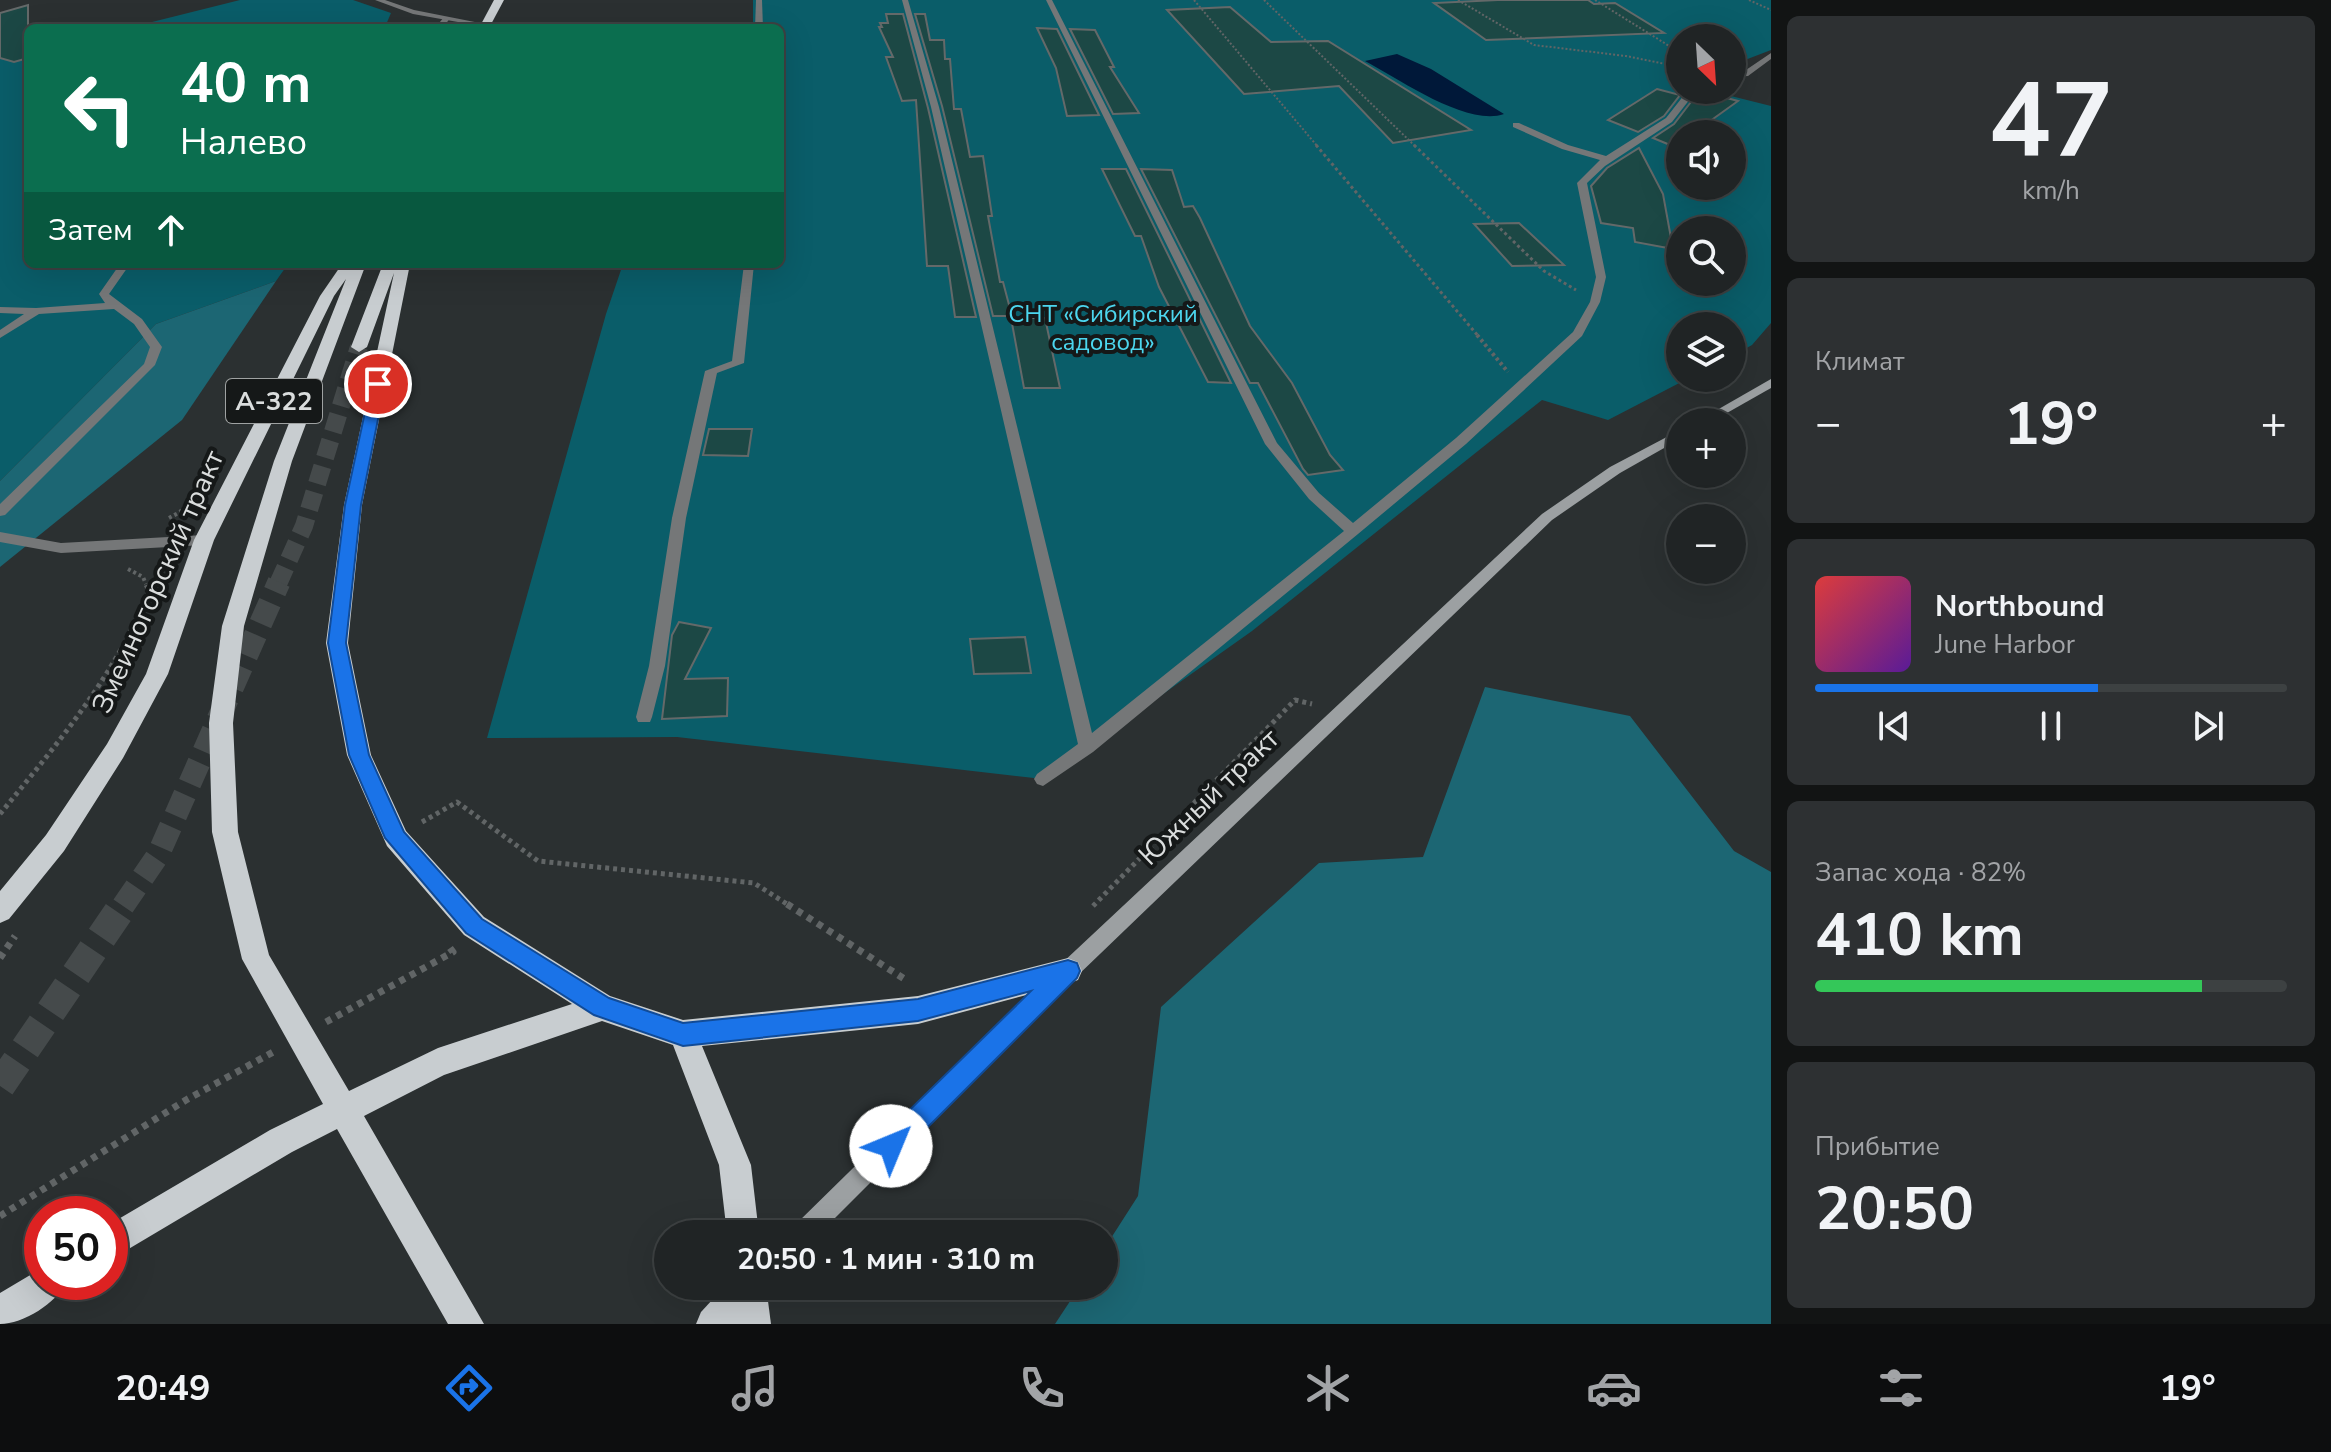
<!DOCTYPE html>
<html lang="ru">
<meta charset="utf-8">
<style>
body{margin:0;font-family:"Nunito Sans",sans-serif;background:#2d3032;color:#f1f3f6;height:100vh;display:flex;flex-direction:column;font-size:30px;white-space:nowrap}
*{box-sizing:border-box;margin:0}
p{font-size:26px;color:#a2a4a7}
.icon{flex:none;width:44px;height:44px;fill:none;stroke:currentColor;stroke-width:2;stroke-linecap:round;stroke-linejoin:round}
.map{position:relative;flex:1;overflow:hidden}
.sheet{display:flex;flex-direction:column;gap:16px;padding:16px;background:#121414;width:560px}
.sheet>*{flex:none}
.top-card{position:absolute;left:24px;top:24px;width:760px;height:244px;border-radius:12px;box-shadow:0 8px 32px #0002,0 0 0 2px #3d4142;background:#0b6e4f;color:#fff;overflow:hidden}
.needle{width:52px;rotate:155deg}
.fabs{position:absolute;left:1666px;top:24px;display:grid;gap:16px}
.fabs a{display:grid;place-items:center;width:80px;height:80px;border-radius:50%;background:#202425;box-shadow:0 8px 32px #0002,0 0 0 2px #3d4142;font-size:40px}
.speed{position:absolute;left:24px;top:1196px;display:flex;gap:16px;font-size:40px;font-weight:700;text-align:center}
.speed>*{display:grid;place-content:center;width:104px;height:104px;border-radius:50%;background:#202425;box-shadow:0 8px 32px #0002,0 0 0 2px #3d4142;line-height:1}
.speed .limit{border:12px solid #d22;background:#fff;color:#111}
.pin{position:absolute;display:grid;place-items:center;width:68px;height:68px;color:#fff;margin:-34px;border:4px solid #fff;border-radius:50%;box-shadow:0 2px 8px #0007}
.me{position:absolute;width:88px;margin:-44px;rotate:45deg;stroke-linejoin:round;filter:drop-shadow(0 0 6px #0008)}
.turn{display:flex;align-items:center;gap:28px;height:168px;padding:0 24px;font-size:36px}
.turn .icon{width:104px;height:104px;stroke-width:2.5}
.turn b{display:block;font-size:56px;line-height:68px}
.then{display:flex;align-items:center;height:76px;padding:0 24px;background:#0003;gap:16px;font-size:30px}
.big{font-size:60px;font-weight:700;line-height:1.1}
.sheet .tile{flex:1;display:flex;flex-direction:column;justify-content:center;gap:12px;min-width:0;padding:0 28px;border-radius:12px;background:#2d3032}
.sheet .dial{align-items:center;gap:0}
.dial b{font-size:104px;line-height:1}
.song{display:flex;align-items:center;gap:24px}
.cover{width:96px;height:96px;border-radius:12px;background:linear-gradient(135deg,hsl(0 70% 55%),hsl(270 70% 35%))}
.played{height:8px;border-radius:4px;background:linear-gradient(90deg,#1a73e8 60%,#3d4142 60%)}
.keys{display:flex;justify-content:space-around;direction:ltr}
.heat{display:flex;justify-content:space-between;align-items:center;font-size:44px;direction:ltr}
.charge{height:12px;border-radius:6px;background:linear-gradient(90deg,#34c759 82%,#3d4142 0)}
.trip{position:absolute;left:654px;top:1220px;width:464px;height:80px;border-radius:40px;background:#202425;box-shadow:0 8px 32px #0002,0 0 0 2px #3d4142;font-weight:700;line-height:80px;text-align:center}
.menu{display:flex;height:128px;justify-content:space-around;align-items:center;background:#0d0e0f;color:#a2a4a7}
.menu .icon{width:56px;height:56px}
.menu .active{color:#1a73e8}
.menu b{font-size:36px;color:#f1f3f6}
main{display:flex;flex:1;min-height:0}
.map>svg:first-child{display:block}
.green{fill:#0a5d69;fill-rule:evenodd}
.forest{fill:#1c6673}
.water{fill:#001839}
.building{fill:#1c4845;stroke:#646969;stroke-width:2}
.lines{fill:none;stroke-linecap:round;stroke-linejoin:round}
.trunk-tunnel-far2{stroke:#454a4b;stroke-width:18;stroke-dasharray:18 9;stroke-linecap:butt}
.trunk-tunnel-far1{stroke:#454a4b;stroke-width:23;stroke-dasharray:23 12;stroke-linecap:butt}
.trunk-tunnel{stroke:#454a4b;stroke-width:30;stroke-dasharray:30 15;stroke-linecap:butt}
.path-far4{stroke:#616566;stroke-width:2;stroke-dasharray:2 2;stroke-linecap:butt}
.path-far3{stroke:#616566;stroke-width:3;stroke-dasharray:3 3;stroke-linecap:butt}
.path-far2{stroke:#616566;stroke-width:4;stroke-dasharray:3 3;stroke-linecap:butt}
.path-far1{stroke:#616566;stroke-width:5;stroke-dasharray:4 4;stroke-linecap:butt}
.path{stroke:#616566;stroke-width:7;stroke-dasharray:6 6;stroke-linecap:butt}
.service{fill:#757778;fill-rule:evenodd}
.minor{fill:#757778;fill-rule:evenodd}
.secondary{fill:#9ca0a2;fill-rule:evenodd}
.trunk{fill:#c8cdd0;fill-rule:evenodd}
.route{fill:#1a73e8;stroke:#114b97;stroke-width:2}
.labels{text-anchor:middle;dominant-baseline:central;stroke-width:8;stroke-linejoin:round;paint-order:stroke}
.far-park-label{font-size:24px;fill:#4cd6ee;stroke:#151818}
.shield{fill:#151818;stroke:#9fa2a2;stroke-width:2}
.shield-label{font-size:26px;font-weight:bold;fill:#dadddd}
.street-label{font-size:28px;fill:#dadddd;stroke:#151818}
</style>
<main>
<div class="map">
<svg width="1771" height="1324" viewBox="0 0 1771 1324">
<rect width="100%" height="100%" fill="#2b3031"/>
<!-- green -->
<g class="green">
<path d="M 240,0 L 353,0 L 391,13 L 385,27 L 128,28 Z"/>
<path d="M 753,0 L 1771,0 L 1771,50 L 1732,65 L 1732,38 L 1680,38 L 1680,90 L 1707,90 L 1771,106 L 1771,323 L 1752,345 L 1732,356 L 1732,326 L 1680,326 L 1680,378 L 1689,378 L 1608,420 L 1542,400 L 1252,631 L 1043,779 L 677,737 L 487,738 L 606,314 L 623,264 L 780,264 L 780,28 L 753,28 ZM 1680,134 L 1732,134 L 1732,186 L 1680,186 ZM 1680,230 L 1732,230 L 1732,282 L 1680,282 Z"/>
<path d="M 28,33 L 28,264 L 288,264 L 276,281 L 156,324 L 0,481 L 0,42 Z"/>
</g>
<!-- forest -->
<g class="forest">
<path d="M 276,281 L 182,420 L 0,567 L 0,481 L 156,324 Z"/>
<path d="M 1485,687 L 1630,716 L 1734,851 L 1771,872 L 1771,1324 L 1055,1324 L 1080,1286 L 1104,1286 L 1104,1249 L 1138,1196 L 1161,1007 L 1319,863 L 1423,857 Z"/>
</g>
<!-- water -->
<path class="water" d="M 1397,54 L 1431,69 L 1504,114 C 1467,127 1399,79 1365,61 Z"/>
<!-- building -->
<g class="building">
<path d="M 1498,0 L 1588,0 L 1594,4 L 1615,3 L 1664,33 L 1486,40 L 1434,3 Z"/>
<path d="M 28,5 L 28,58 L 14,62 L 0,58 L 0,13 Z"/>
<path d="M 1230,7 L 1271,42 L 1328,41 L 1471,130 L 1393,143 L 1339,86 L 1244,94 L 1167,10 Z"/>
<path d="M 886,14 L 903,14 L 928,108 L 976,317 L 955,317 L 948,266 L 927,266 L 916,100 L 902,101 L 886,57 L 893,57 L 879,27 L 882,27 L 880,23 L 888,23 Z"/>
<path d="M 915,14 L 925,14 L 930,40 L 944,40 L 945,59 L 950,59 L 954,109 L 961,109 L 970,157 L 983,156 L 992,216 L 988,216 L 1000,282 L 1003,282 L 1012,316 L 993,316 L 942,106 Z"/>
<path d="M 1037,28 L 1057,29 L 1099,115 L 1067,116 L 1056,68 Z"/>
<path d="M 1070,29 L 1095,30 L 1114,67 L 1110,67 L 1139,113 L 1113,114 Z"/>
<path d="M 1657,89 L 1680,95 L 1664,116 L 1638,132 L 1608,120 Z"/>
<path d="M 1704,92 L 1738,101 L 1692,134 L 1680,134 L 1680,143 L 1675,147 L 1653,138 L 1674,124 L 1694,98 Z"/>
<path d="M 1639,148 L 1663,194 L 1673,249 L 1635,242 L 1633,228 L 1601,223 L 1591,186 L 1607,168 Z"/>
<path d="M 1102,169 L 1126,169 L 1231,383 L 1208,382 L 1159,287 L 1141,236 L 1135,236 Z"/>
<path d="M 1141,169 L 1172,170 L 1184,207 L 1193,206 L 1200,218 L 1250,326 L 1292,383 L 1330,455 L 1343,470 L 1308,475 L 1303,469 L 1258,383 L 1250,383 Z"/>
<path d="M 1519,223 L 1564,265 L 1512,266 L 1474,224 Z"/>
<path d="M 1011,318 L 1045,318 L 1060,388 L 1024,388 Z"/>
<path d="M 709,429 L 752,429 L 748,456 L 703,455 Z"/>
<path d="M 679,622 L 711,628 L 685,679 L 728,678 L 727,716 L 662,719 L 672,635 Z"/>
<path d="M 1025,637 L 1031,673 L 974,674 L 970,639 Z"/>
</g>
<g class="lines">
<!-- trunk-tunnel-far2 -->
<path class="trunk-tunnel-far2" d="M 278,584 L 304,526 L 359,347"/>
<!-- trunk-tunnel-far1 -->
<path class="trunk-tunnel-far1" d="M 123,906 L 158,855 L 279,582"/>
<!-- trunk-tunnel -->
<path class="trunk-tunnel" d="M 0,1086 L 124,904"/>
<!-- path-far4 -->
<g class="path-far4">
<path d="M 1194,0 L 1318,147"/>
<path d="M 1264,0 L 1416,147"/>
<path d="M 1458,0 L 1534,45 L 1626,56 L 1680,67"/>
<path d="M 1595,0 L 1674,49 L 1680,57"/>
<path d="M 1749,0 L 1771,10"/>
</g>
<!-- path-far3 -->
<g class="path-far3">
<path d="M 1316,145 L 1479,337"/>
<path d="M 1414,145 L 1544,271 L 1576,290"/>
</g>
<!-- path-far2 -->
<g class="path-far2">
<path d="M 1477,335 L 1508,372"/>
<path d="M 169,518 L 180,512 L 194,496"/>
<path d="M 128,569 L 143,577 L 146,584"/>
</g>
<!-- path-far1 -->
<g class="path-far1">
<path d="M 124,647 L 138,645"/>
<path d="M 0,814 C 57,744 116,675 149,591 L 145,582"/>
<path d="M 422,822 L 457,802 L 538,861 L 754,883 L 790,906"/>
<path d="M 1093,906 L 1295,700 L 1312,704"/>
</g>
<!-- path -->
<g class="path">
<path d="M 787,904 L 906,980"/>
<path d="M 0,958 L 15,936"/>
<path d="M 326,1022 L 453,952 L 450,948"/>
<path d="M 0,1216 L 186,1100 L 275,1051"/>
</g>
<!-- service -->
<g class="service">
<path d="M 756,0 L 762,0 L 763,28 L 755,28 Z"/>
<path d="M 902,0 L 908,0 L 939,107 L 1092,733 L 1344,531 L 1309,499 L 1265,444 L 1046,0 L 1052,0 L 1277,443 L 1319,493 L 1353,523 L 1456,438 L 1573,332 L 1590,302 L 1596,277 L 1577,183 L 1600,160 L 1562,149 L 1513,127 L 1513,123 L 1519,123 L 1568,145 L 1606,156 L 1666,118 L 1688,90 L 1697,90 L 1672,122 L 1605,166 L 1587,183 L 1606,277 L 1600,302 L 1582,336 L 1466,444 L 1358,534 L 1093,752 L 1043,786 L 1037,784 L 1034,779 L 1037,774 L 1078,744 L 931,107 Z"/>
<path d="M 444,17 L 450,18 L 443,28 L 435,28 Z"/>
<path d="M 1771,53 L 1771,59 L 1748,76 L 1732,77 L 1732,73 L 1743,72 Z"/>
<path d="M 120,264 L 130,264 L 109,294 L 142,319 L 162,347 L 155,365 L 5,515 L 0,516 L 0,504 L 144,364 L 150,347 L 134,324 L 114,309 L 39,314 L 0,338 L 0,330 L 24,314 L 0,313 L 0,307 L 36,308 L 105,303 L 99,294 Z"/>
<path d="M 744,264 L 754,264 L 744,363 L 717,373 L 686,518 L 665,666 L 652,717 L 650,722 L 638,722 L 636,717 L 649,666 L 672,518 L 705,371 L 732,361 Z"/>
<path d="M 0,532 L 61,543 L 204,535 L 211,540 L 204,545 L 61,553 L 0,542 Z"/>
</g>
<!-- minor -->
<path class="minor" d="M 375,0 L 385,0 L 414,10 L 490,25 L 486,27 L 413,14 Z"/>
<!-- secondary -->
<g class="secondary">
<path d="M 1771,379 L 1771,388 L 1711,422 L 1696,422 Z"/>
<path d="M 1680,430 L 1680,439 L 1620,473 L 1552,520 L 1075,978 L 819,1234 L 790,1234 L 794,1226 L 1061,964 L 1542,514 L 1610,467 Z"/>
</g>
<!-- trunk -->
<g class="trunk">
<path d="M 494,0 L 504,0 L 489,28 L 479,28 Z"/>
<path d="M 342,264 L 366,264 L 292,461 L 244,626 L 233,723 L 238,832 L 269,955 L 349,1091 L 438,1048 L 572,1004 L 464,935 L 387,846 L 347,755 L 326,643 L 344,505 L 394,273 L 367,347 L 359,352 L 351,347 L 383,264 L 410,264 L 362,505 L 348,643 L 371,755 L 406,831 L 484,917 L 610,996 L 683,1020 L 918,996 L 1068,958 L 1078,962 L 1082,971 L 1078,980 L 1068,984 L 918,1024 L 702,1046 L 751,1165 L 759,1234 L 727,1234 L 719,1165 L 673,1045 L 602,1021 L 444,1075 L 364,1116 L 484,1324 L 448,1324 L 337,1129 L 292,1152 L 110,1260 L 110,1224 L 270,1130 L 323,1104 L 242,959 L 212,832 L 209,723 L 222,626 L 274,461 L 346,279 L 334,296 L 214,540 L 168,674 L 123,758 L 64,851 L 9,919 L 0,923 L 0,891 L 46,835 L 107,744 L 146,674 L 194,540 L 320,296 Z"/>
<path d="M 42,1268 L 42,1282 L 66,1282 C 57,1303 23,1324 0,1324 L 0,1293 Z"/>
<path d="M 725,1286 L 766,1286 L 771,1324 L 696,1324 L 701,1312 Z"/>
</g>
</g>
<!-- route -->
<path class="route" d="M 378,380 L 385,384 L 361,505 L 346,643 L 369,755 L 404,832 L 482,919 L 609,998 L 683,1023 L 918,999 L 1068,960 L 1077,963 L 1080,971 L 1077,978 L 900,1155 L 891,1159 L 882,1155 L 878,1146 L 882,1137 L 1031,991 L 918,1021 L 683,1046 L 594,1015 L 466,933 L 385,838 L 349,755 L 328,643 L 345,505 L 371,384 Z"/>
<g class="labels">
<!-- far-park labels -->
<g class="far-park-label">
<text x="1103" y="314">СНТ «Сибирский<tspan x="1103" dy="28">садовод»</tspan></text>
</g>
<!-- shield labels -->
<rect class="shield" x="226" y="379" width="96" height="44" rx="6"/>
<g class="shield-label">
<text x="274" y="401">А-322</text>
</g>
<!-- street labels -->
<g class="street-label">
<text transform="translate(158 582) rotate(-66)">Змеиногорский тракт</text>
<text transform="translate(1209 797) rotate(-44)">Южный тракт</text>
</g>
</g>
</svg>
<div class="fabs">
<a><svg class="needle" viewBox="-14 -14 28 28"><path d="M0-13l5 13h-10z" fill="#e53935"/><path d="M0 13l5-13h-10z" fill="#a2a4a7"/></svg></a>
<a><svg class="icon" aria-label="sound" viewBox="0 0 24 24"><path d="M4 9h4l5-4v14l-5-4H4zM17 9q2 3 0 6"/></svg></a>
<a><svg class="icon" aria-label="search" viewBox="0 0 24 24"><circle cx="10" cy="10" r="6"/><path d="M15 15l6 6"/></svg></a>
<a><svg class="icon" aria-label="layers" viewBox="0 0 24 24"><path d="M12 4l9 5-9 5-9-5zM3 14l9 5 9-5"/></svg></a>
<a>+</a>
<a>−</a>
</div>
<div class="speed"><div class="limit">50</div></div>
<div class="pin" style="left:378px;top:384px;background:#d93025"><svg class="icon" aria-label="arrive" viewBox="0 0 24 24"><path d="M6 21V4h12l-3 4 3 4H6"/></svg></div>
<svg class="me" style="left:891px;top:1146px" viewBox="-20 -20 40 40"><circle r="19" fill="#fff"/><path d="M0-13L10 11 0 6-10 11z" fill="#1a73e8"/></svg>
<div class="trip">20:50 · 1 мин · 310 m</div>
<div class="top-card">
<div class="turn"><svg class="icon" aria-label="left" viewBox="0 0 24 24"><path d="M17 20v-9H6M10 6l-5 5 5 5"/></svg><div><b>40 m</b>Налево</div></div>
<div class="then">Затем<svg class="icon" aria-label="ahead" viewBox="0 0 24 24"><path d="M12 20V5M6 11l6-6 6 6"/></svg></div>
</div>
</div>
<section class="sheet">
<div class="tile dial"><b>47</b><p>km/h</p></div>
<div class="tile"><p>Климат</p>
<div class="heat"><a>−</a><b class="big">19°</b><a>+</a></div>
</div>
<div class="tile">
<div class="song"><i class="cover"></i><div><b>Northbound</b><p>June Harbor</p></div></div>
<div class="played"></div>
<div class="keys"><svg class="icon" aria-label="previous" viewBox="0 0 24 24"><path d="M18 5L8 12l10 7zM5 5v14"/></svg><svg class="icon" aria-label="pause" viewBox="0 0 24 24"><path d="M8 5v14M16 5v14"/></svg><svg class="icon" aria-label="next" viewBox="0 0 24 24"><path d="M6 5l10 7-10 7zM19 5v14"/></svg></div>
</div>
<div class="tile"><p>Запас хода · 82%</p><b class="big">410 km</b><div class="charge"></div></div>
<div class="tile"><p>Прибытие</p><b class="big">20:50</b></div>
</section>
</main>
<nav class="menu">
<b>20:49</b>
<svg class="icon active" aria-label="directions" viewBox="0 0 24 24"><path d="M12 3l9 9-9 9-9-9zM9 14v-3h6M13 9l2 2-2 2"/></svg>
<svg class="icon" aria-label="music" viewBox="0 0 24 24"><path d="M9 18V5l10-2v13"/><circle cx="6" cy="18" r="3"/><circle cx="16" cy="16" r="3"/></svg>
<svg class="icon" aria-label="phone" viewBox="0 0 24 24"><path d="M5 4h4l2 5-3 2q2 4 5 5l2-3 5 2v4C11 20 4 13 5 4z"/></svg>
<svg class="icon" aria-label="climate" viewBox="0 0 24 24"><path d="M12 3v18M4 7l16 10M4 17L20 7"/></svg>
<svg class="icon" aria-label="car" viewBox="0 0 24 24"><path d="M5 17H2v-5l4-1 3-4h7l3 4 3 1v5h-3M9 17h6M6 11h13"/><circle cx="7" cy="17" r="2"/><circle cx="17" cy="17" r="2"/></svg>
<svg class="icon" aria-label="filters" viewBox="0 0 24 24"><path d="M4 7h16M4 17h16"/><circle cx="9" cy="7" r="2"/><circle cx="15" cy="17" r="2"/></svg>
<b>19°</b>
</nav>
